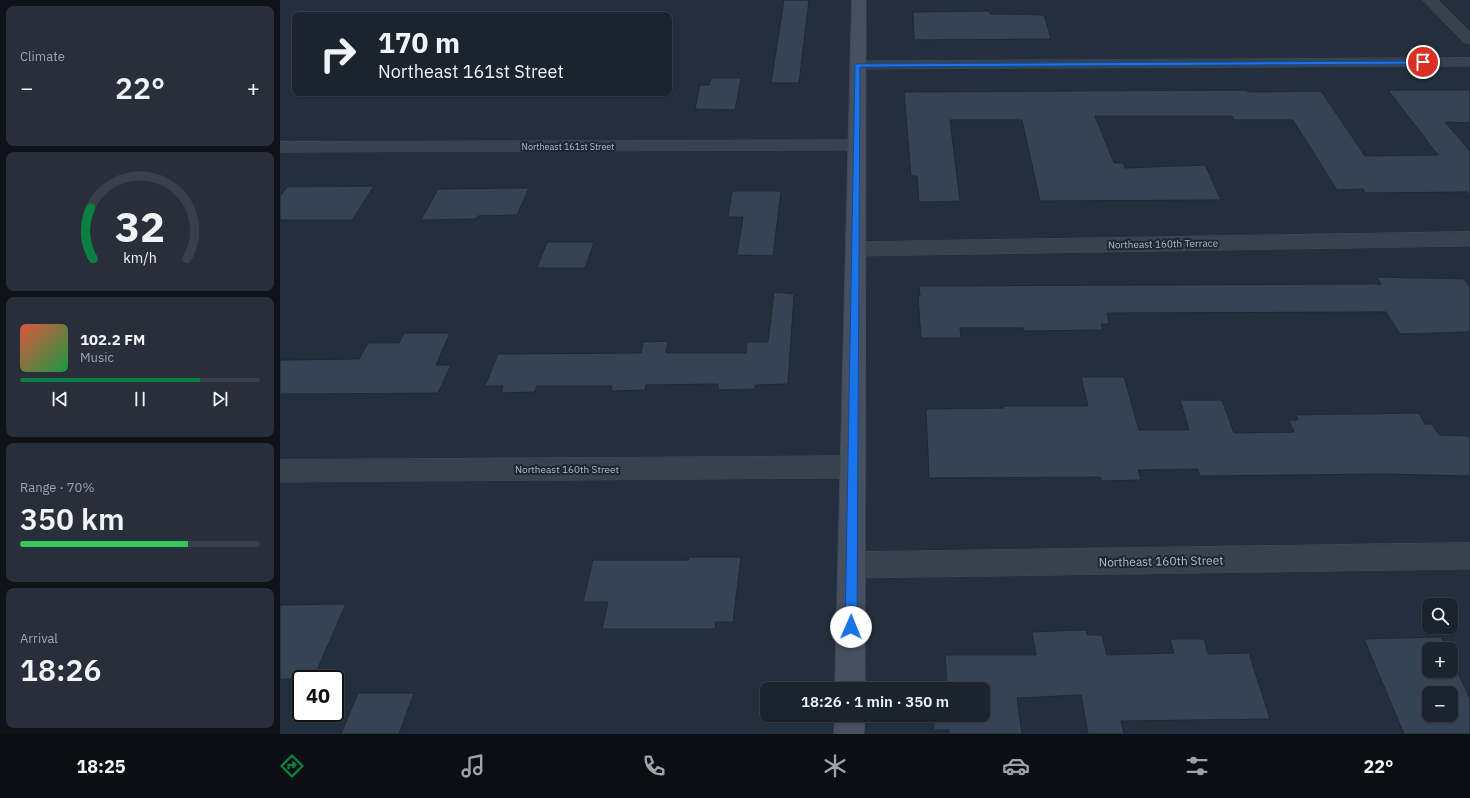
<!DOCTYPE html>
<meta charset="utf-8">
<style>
body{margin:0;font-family:"IBM Plex Sans",sans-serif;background:#282f3a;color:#f1f3f6;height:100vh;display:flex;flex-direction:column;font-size:15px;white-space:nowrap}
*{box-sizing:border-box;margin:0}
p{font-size:13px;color:#a0a4aa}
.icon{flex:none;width:22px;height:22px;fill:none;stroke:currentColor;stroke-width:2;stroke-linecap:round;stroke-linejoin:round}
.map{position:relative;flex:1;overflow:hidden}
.side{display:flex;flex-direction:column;gap:6px;padding:6px;background:#0f1319;width:280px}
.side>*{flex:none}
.hud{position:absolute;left:12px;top:12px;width:380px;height:84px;border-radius:8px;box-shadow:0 1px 3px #0004,0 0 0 1px #39404a;background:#1b232e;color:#f1f3f6;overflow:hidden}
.tools{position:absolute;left:1142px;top:598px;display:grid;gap:8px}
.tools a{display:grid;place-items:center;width:36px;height:36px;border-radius:8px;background:#1b232e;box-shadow:0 1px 3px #0004,0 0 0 1px #39404a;font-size:20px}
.speed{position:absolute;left:12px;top:670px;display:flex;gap:8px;font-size:20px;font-weight:700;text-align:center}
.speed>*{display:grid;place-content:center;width:52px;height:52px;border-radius:50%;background:#1b232e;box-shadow:0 1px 3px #0004,0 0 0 1px #39404a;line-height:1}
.speed .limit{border:2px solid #111;border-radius:6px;background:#fff;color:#111}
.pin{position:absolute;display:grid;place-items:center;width:34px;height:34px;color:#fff;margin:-17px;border:2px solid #fff;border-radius:50%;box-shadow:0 1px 4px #0007}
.me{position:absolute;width:44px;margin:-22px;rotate:1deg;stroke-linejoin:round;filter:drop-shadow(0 0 3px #0008)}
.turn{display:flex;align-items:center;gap:14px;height:84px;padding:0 20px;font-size:18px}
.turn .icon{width:52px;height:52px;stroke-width:2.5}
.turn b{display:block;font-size:28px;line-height:34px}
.big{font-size:30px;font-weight:600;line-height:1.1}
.side .tile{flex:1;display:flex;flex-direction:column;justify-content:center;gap:6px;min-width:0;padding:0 14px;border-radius:8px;background:#282f3a}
.side .dial{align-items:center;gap:0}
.dial svg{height:104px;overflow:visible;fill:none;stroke:#39404a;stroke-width:7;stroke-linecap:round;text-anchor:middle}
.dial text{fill:#f1f3f6;stroke:none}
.song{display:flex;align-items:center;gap:12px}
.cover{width:48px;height:48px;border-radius:6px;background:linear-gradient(135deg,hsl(10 70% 55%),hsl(140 70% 35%))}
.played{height:4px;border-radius:2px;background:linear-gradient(90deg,#0b8043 75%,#39404a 75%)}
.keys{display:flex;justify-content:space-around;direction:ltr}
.heat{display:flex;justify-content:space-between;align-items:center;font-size:22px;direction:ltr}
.charge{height:6px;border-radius:3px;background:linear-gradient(90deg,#34c759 70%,#39404a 0)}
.trip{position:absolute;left:480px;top:682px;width:230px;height:40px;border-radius:8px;background:#1b232e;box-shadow:0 1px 3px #0004,0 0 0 1px #39404a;font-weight:600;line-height:40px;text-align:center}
.menu{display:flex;height:64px;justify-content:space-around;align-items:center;background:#0b0e12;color:#a0a4aa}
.menu .icon{width:28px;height:28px}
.menu .selected{color:#0b8043}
.menu b{font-size:18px;color:#f1f3f6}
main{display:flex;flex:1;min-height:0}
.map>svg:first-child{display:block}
.building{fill:#364354;stroke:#1f2835;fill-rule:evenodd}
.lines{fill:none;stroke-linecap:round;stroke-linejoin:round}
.street-casing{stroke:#414a57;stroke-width:1}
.secondary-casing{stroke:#414a57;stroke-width:1}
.street{fill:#38414e;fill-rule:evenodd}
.secondary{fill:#465061;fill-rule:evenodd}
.route{fill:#1a73e8;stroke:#114b97}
.labels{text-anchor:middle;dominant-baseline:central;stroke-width:4;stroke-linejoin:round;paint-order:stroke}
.far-street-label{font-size:9px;fill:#b4bcc9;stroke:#1d2633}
.street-label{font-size:10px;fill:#b4bcc9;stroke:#1d2633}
.near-street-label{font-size:12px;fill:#b4bcc9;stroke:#1d2633}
</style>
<main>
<section class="side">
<div class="tile"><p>Climate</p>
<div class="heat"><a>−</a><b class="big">22°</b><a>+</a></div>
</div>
<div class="tile dial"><svg viewBox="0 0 100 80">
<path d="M14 69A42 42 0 1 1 86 69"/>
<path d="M14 69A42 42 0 0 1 12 30" stroke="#0b8043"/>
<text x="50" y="56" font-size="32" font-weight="700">32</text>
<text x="50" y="72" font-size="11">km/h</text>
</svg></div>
<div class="tile">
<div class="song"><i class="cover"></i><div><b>102.2 FM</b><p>Music</p></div></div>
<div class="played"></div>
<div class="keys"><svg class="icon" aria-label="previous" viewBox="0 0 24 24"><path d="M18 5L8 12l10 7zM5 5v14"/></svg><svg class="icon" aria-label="pause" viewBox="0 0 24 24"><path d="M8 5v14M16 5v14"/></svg><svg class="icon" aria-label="next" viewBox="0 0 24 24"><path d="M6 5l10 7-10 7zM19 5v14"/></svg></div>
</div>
<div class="tile"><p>Range · 70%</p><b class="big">350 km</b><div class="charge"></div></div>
<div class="tile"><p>Arrival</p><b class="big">18:26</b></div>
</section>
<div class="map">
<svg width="1190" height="734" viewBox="0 0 1190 734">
<rect width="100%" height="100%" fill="#242f3e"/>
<!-- building -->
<g class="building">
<path d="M 504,0 L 529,0 L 519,83 L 491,83 Z"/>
<path d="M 709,11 L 710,14 L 764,15 L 771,39 L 634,40 L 633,12 Z"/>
<path d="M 431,78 L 461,78 L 455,110 L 415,109 L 420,85 L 429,85 Z"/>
<path d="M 967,90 L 968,92 L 1041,91 L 1085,156 L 1158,155 L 1108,90 L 1190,90 L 1190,123 L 1165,122 L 1190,151 L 1190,196 L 1187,192 L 1085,193 L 1083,189 L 1057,190 L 1013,120 L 954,120 L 952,116 L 815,116 L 834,163 L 843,163 L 845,168 L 925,165 L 941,200 L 760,201 L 742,120 L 670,120 L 680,201 L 639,202 L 637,176 L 631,176 L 624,92 Z"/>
<path d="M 94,186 L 72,220 L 0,220 L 0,196 L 7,187 Z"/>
<path d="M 249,188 L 237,215 L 198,216 L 196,219 L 141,220 L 158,189 Z"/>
<path d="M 452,191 L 501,191 L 493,256 L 457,255 L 463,217 L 448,217 Z"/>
<path d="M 267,242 L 314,242 L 305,268 L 257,268 Z"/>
<path d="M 1097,277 L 1184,279 L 1190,287 L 1190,332 L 1120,334 L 1106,312 L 827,313 L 829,324 L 821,324 L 823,330 L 744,331 L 743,328 L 680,328 L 681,338 L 641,338 L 638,295 L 640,296 L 639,286 L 1101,284 Z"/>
<path d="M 494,292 L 514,294 L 508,384 L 475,385 L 475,389 L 438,390 L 438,384 L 366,385 L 365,390 L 331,391 L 332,386 L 257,386 L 255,392 L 221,393 L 223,386 L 205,386 L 218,354 L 361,353 L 363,342 L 388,341 L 386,353 L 466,353 L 467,342 L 488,342 Z"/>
<path d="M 124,333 L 170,333 L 156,365 L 171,365 L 158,393 L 0,394 L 0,360 L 79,359 L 88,343 L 119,343 Z"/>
<path d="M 801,377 L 844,377 L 859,430 L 909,430 L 900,400 L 942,400 L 954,433 L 1014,432 L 1009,420 L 1018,420 L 1016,415 L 1139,413 L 1145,424 L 1152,424 L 1159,435 L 1190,436 L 1190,476 L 1105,474 L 920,476 L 918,469 L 858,470 L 861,480 L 821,481 L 820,477 L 649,478 L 646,409 L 724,408 L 723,406 L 808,406 Z"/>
<path d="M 409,557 L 461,557 L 453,622 L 436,622 L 435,629 L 322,629 L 328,602 L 303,602 L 313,560 L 408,560 Z"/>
<path d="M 66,604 L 33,679 L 0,679 L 0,605 Z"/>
<path d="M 806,630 L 807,635 L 822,635 L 827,655 L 894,653 L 890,639 L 924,639 L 928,654 L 969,653 L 990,719 L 841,721 L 844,734 L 808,734 L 801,695 L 737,698 L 742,734 L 669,734 L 669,730 L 654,730 L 653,715 L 703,715 L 703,689 L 651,689 L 651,686 L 667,685 L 665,655 L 756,655 L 752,632 Z"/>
<path d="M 1161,637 L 1166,649 L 1149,649 L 1149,671 L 1171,671 L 1171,659 L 1190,698 L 1190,734 L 1124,734 L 1084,639 ZM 1149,693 L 1171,693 L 1171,715 L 1149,715 Z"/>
<path d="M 78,693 L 134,693 L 119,734 L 61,734 Z"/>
</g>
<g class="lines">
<!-- street casing -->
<g class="street-casing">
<g id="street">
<path d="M 1143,0 L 1158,0 L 1190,32 L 1190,44 L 1185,43 Z"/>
<path d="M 1190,58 L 1190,66 L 577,69 L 572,68 L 570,65 L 572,62 L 577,61 Z"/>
<path d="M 576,140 L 582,141 L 584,145 L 582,149 L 576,150 L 0,152 L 0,142 Z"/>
<path d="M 1190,232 L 1190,246 L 575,256 L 568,254 L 565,249 L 568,244 L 575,242 Z"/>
<path d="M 573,456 L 582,459 L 585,467 L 582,475 L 573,478 L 0,482 L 0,460 Z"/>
<path d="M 1190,543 L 1190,569 L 572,578 L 563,574 L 559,565 L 563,556 L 572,552 Z"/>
</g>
</g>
<!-- secondary casing -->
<g class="secondary-casing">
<g id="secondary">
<path d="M 572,0 L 586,0 L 585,689 L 555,689 Z"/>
<path d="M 555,715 L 585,715 L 584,734 L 554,734 Z"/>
</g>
</g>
<!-- street -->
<use href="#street" class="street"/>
<!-- secondary -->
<use href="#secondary" class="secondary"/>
</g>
<!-- route -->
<path class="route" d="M 1143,61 L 1146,62 L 1145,64 L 580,67 L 577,627 L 575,631 L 571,633 L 567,631 L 565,627 L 575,64 Z"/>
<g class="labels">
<!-- far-street labels -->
<g class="far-street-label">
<text x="288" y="146">Northeast 161st Street</text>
</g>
<!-- street labels -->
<g class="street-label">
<text transform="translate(883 244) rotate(-1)">Northeast 160th Terrace</text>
<text x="287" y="469">Northeast 160th Street</text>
</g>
<!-- near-street labels -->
<g class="near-street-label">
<text transform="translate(881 561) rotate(-1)">Northeast 160th Street</text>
</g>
</g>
</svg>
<div class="tools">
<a><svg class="icon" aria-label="search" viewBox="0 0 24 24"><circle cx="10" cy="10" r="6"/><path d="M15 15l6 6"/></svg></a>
<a>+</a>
<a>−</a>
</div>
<div class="speed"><div class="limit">40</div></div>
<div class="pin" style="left:1143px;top:62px;background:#d93025"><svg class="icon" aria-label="arrive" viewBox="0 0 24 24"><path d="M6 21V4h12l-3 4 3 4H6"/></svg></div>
<svg class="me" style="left:571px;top:627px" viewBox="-20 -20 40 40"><circle r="19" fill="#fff"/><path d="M0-13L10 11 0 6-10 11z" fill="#1a73e8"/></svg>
<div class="trip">18:26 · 1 min · 350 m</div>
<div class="hud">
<div class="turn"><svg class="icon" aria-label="right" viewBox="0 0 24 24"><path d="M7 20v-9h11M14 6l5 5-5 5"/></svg><div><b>170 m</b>Northeast 161st Street</div></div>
</div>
</div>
</main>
<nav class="menu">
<b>18:25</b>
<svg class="icon selected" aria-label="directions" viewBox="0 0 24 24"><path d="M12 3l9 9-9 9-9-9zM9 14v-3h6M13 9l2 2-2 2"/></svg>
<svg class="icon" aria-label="music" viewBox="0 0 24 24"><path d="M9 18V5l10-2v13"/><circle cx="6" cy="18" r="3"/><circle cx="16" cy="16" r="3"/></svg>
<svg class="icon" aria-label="phone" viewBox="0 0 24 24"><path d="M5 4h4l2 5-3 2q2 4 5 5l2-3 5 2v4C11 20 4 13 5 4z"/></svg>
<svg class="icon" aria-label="climate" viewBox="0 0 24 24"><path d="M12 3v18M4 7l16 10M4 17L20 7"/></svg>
<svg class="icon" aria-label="car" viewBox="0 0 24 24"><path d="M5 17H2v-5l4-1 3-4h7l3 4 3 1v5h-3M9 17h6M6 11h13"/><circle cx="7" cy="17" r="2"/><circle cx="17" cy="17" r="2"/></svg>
<svg class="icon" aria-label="filters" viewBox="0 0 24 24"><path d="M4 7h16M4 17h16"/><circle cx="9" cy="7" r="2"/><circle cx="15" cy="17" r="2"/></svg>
<b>22°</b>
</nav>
